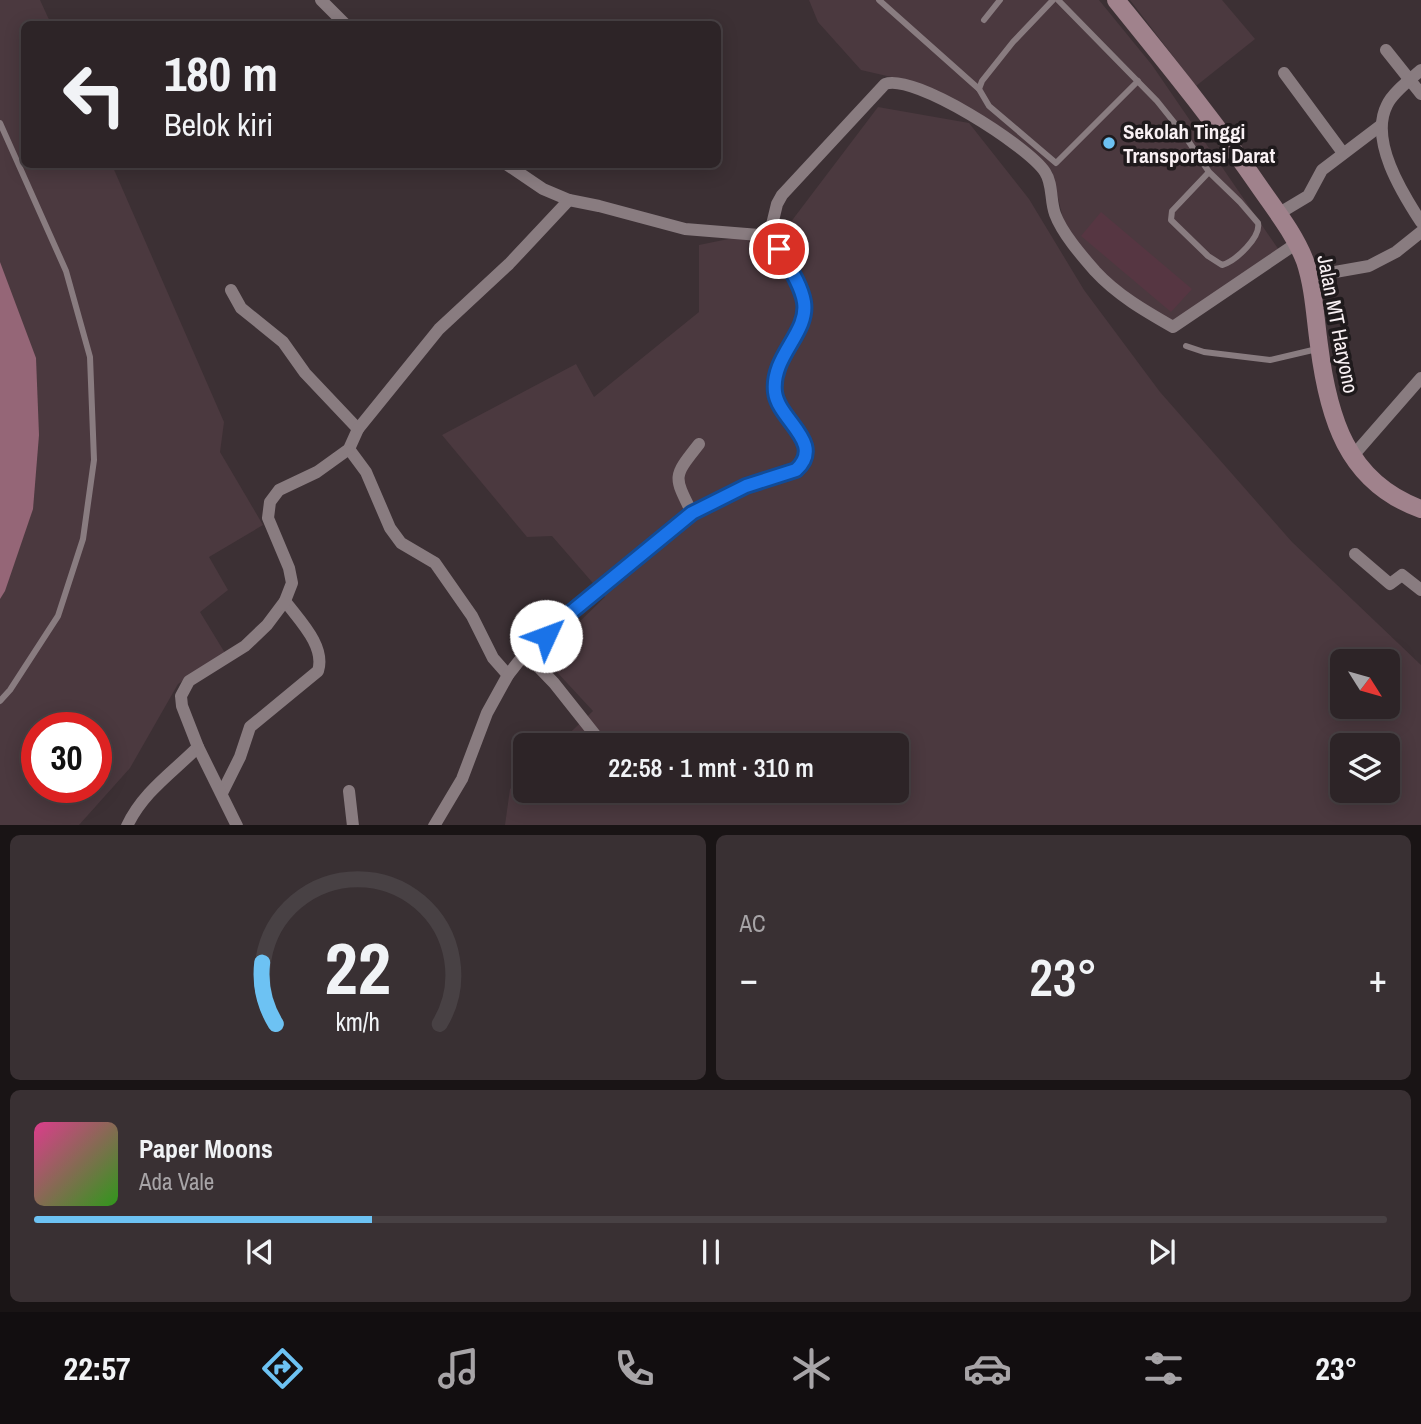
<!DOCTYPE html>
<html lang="id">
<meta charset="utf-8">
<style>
body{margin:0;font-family:"Archivo Narrow",sans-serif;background:#393033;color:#f1f3f6;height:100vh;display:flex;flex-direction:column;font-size:26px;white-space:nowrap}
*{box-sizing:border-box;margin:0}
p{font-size:23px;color:#a7a4a7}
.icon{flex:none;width:38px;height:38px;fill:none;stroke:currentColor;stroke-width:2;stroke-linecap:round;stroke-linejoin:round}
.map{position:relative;height:825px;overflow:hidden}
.details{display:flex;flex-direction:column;gap:10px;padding:10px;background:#191415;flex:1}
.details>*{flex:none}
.guide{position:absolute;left:21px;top:21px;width:700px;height:147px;border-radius:10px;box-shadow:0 4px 18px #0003,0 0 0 2px #484144;background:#2d2427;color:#f1f3f6;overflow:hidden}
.needle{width:46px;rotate:127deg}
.controls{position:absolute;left:1330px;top:649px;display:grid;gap:14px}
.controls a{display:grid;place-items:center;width:70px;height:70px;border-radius:10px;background:#2d2427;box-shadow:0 4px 18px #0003,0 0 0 2px #484144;font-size:35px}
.speed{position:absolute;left:21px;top:712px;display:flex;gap:14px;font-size:35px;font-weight:700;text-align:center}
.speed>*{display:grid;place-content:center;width:91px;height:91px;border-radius:50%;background:#2d2427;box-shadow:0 4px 18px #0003,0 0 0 2px #484144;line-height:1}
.speed .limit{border:10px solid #d22;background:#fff;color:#111}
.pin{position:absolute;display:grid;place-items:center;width:60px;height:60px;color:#fff;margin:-30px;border:4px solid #fff;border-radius:50%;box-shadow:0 2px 7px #0007}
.me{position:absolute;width:77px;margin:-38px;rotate:47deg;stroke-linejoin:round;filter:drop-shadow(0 0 5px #0008)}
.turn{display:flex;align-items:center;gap:24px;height:147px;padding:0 28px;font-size:32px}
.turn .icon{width:91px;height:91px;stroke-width:2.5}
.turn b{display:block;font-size:49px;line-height:60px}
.big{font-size:52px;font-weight:600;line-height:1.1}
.details .tile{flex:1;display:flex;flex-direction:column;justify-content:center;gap:10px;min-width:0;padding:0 24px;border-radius:10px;background:#393033}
.details .dial{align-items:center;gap:0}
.dial svg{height:182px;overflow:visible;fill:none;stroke:#484144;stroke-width:7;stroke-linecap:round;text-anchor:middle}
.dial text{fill:#f1f3f6;stroke:none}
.song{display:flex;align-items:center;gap:21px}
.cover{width:84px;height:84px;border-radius:10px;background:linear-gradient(135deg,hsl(330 70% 55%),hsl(110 70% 35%))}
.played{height:7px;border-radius:4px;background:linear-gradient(90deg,#6dc2f3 25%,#484144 25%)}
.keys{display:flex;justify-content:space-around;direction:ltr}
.heat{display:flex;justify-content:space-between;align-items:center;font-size:38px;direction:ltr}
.details .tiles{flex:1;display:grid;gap:10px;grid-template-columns:1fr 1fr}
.tile:last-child{grid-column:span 2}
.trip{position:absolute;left:513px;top:733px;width:396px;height:70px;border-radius:10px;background:#2d2427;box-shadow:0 4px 18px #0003,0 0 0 2px #484144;font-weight:600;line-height:70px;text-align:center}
.tabs{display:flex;height:112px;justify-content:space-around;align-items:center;background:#120e10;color:#a7a4a7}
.tabs .icon{width:49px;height:49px}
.tabs .selected{color:#6dc2f3}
.tabs b{font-size:32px;color:#f1f3f6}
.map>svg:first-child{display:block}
.built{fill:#4b393f;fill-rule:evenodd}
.green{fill:#563642}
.water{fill:#956677}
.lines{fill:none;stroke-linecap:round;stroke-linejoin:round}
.lane{stroke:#897c80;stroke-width:6}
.street{stroke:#897c80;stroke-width:12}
.secondary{stroke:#a0828c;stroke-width:18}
.route-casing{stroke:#114b97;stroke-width:18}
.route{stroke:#1a73e8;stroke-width:12}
.poi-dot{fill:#6dc2f3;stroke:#1f1a1c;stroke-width:2.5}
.labels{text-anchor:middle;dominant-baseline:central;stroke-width:7;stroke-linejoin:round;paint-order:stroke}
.poi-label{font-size:21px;font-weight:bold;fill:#f9f1f4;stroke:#1f1a1c;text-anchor:start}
.street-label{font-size:21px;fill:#f9f1f4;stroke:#1f1a1c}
</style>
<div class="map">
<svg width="1421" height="826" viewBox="0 0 1421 826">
<rect width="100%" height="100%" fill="#3c3034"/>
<!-- built -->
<g class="built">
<path d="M 0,0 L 40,0 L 51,24 L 24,24 L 24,164 L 112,165 L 224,422 L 220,452 L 263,525 L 209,557 L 228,590 L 200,612 L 225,653 L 178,684 L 130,768 L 79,825 L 0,825 ZM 37,728 L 96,728 L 96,788 L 37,788 Z"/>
<path d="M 809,0 L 1099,0 L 1152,65 L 1281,253 L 1176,325 L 1133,307 L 1079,251 L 1063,219 L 1052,172 L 913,82 L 861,70 L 818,22 Z"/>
<path d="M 1130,0 L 1222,0 L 1255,39 L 1196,86 Z"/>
<path d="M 878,107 L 969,123 L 1029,199 L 1084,290 L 1160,392 L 1292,542 L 1421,665 L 1421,825 L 505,825 L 510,789 L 525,775 L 525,791 L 896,791 L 896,746 L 557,745 L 593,711 L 543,657 L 605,597 L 552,536 L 527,537 L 442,435 L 576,364 L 594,397 L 699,312 L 699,245 L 787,227 ZM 1342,662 L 1388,662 L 1388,707 L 1342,707 ZM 1342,746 L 1388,746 L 1388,791 L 1342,791 Z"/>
</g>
<!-- green -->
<path class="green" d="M 1101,212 L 1192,289 L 1171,312 L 1081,236 Z"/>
<!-- water -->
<path class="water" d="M 0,262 L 36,358 L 39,435 L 33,509 L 5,591 L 0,599 Z"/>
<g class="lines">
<!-- lane -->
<g class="lane">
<path d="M 879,0 L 979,89"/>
<path d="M 1053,0 L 1013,42 L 982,81 L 979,89 L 989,106 L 1056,163 L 1138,81"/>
<path d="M 1058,0 L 1157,101 L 1185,136 L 1209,172 L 1240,202 L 1258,223 C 1261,237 1236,261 1222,265 L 1208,256 L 1171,220 L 1172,211 L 1209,172"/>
<path d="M 984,20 L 1000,0"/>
<path d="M 0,123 L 66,271 L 90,357 L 94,460 L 83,539 L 58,616 L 10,690 L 0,701"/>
<path d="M 1186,346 L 1204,352 L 1270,360 L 1317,349"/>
</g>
<!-- street -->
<g class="street">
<path d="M 321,0 L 345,24"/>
<path d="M 1386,50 L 1421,94"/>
<path d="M 1421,70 C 1410,80 1393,92 1387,105 C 1369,140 1402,193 1421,222"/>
<path d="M 1284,73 L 1343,153"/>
<path d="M 506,164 L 543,189 L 569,200 L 599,206 L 685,229 L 759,235 L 770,233"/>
<path d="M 1278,214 L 1308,196 L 1322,170 L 1380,126"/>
<path d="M 1311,282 L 1335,272 L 1369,266 L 1396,252 L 1421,232"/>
<path d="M 231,290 L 241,308 L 283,342 L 305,373 L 358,429"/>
<path d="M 349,449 L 366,472 L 390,528 L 401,543 L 435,563 L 472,616 L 493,658 L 508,675"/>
<path d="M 1351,458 L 1421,378"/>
<path d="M 692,513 C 673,475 673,477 699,444"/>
<path d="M 1355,554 L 1390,584 L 1402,575 L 1421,590"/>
<path d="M 527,655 L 554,683 L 604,746"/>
<path d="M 349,791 L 353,826"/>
<path d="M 639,791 L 643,799"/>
<path d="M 222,793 L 240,757 L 250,727 L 318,671 C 326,646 299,620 285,601"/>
<path d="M 127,826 C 143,792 172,773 198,747"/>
<path d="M 237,826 L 198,747 L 182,706 L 181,696 L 189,681 L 245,646 L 267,625 L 285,601 L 292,583 L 289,568 L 268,518 L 270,502 L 279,490 L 317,472 L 349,449 L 358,429 L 439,329 L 509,264 L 569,200"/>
<path d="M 434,826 L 462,779 L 487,713 L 508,675 L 519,661 L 564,618 L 692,513 L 746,486 L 796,470 C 826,443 777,420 775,391 C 771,357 806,336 804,306 C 803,285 780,252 770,233 L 777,204 L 782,195 L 885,84 C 914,73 1028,146 1045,172 C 1053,184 1050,200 1055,214 C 1062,233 1081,255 1095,271 C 1117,295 1145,311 1173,327 L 1297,243"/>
</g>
<!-- secondary -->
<path class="secondary" d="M 1116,0 C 1166,62 1216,123 1261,189 C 1277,212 1295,235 1305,261 C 1314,288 1315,317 1319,345 C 1328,416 1346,482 1421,509"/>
</g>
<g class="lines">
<!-- route casing -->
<g class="route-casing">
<path id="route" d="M 546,636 L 564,618 L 692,513 L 746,486 L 796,470 C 826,443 778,420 775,392 C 771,356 809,333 804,302 C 801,284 787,264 779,249"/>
</g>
<!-- route -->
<use href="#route" class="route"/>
</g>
<!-- markers -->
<circle class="poi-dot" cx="1109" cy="143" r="7"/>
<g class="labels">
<!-- poi labels -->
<g class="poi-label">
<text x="1123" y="131">Sekolah Tinggi<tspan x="1123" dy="24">Transportasi Darat</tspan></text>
</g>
<!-- street labels -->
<g class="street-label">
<text transform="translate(1338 324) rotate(79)">Jalan MT Haryono</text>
</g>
</g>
</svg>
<div class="controls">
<a><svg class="needle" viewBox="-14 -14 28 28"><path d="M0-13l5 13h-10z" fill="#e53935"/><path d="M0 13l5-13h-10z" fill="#a7a4a7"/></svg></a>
<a><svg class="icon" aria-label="layers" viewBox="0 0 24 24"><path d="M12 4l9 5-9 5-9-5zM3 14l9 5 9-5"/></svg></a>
</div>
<div class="speed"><div class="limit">30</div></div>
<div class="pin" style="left:779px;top:249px;background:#d93025"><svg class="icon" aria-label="arrive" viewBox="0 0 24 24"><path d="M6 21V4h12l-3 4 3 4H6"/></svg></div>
<svg class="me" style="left:546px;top:636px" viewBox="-20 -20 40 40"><circle r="19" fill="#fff"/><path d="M0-13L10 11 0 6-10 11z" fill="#1a73e8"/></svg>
<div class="trip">22:58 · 1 mnt · 310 m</div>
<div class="guide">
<div class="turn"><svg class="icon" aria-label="left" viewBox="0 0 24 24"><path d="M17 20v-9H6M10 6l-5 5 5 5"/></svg><div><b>180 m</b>Belok kiri</div></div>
</div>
</div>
<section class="details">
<div class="tiles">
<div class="tile dial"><svg viewBox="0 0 100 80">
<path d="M14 69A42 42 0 1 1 86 69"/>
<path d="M14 69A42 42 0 0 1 8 42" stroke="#6dc2f3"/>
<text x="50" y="56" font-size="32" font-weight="700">22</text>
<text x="50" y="72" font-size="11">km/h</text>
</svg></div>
<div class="tile"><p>AC</p>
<div class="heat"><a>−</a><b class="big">23°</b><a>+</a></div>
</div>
<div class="tile">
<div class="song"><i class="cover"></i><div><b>Paper Moons</b><p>Ada Vale</p></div></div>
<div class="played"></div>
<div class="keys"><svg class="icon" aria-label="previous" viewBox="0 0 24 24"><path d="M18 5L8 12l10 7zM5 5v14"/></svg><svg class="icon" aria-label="pause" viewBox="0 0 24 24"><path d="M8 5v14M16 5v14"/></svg><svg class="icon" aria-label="next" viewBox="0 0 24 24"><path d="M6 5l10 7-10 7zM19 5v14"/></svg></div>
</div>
</div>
</section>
<nav class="tabs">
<b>22:57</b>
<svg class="icon selected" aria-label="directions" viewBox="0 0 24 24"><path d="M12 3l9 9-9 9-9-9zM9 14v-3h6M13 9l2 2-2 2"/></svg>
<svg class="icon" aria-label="music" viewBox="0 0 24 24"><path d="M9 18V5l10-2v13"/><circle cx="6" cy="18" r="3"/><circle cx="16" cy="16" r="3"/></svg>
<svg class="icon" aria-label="phone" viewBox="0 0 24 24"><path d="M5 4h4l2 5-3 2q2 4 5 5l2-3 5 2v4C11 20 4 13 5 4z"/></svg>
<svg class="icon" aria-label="climate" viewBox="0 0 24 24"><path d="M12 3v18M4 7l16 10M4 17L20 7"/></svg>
<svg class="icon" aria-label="car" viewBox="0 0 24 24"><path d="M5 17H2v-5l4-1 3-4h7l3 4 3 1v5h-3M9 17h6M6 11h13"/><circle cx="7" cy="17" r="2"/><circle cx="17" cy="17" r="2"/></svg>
<svg class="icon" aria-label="filters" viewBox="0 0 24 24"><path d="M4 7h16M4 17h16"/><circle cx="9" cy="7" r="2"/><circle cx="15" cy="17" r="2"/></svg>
<b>23°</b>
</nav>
